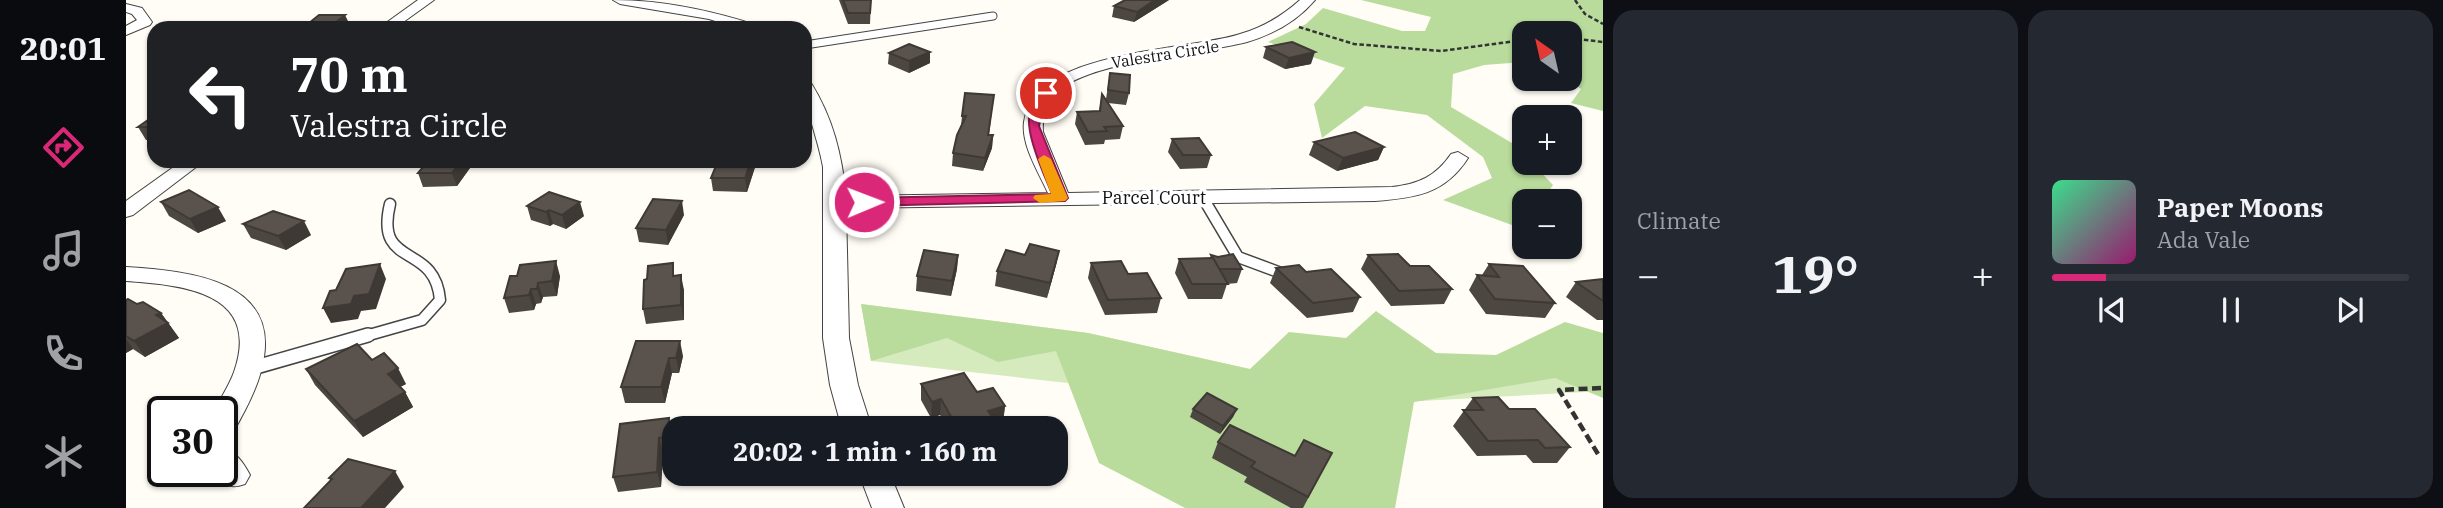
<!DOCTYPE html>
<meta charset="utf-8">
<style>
body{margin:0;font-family:"IBM Plex Serif",serif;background:#242831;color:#f1f3f6;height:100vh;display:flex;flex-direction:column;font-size:26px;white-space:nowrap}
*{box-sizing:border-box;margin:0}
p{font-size:23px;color:#9ea1a6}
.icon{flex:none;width:38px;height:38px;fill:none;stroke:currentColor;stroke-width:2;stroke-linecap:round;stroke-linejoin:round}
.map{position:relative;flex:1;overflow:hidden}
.drawer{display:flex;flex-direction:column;gap:10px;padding:10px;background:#0d0f14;width:840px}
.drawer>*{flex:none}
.hud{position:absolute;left:21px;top:21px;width:665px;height:147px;border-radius:21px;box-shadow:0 2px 5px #0004;background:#202124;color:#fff;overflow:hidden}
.needle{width:46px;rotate:326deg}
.controls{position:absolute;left:1386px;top:21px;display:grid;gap:14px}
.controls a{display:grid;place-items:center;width:70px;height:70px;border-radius:14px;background:#171b24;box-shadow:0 2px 5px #0004;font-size:35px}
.speed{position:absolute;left:21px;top:396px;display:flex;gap:14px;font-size:35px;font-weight:700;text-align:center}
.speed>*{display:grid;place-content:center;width:91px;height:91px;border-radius:50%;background:#171b24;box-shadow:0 2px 5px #0004;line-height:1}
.speed .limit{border:4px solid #111;border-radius:10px;background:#fff;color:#111}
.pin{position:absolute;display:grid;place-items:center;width:60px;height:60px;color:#fff;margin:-30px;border:4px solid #fff;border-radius:50%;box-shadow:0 2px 7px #0007}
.me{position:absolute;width:77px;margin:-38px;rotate:89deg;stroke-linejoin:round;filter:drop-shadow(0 0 5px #0008)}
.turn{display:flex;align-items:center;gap:24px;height:147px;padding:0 28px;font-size:32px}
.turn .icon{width:91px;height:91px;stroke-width:2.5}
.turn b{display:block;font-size:49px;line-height:60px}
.big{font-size:52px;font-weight:800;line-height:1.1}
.drawer .tile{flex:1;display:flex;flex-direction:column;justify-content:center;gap:10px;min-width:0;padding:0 24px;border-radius:21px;background:#242831}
.song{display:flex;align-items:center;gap:21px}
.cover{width:84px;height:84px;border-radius:10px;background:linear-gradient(135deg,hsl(150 70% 55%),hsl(320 70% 35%))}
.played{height:7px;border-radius:4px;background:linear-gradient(90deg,#db2777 15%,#363941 15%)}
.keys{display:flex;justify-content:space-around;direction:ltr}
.heat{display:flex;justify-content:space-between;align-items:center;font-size:38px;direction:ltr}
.drawer .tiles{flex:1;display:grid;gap:10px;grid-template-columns:repeat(2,1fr)}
.trip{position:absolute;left:536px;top:416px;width:406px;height:70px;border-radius:21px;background:#171b24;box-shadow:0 2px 5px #0004;font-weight:800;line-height:70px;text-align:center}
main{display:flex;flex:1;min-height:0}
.tab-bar{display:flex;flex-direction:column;width:126px;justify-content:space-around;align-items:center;background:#090b0e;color:#9ea1a6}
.tab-bar .icon{width:49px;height:49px}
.tab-bar .selected{color:#db2777}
.tab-bar b{font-size:32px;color:#f1f3f6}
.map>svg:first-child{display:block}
.green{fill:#d5ebbd}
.forest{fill:#b9dc9c}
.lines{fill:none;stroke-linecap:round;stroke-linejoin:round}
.lane-far3-casing{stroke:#444;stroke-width:9}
.lane-far2-casing{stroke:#444;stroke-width:10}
.lane-far1-casing{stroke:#444;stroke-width:13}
.lane-casing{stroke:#444;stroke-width:16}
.street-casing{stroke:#444;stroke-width:2}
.path-far1{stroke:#333;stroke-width:2.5;stroke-dasharray:4.5 2.5;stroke-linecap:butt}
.path{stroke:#333;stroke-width:4.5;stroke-dasharray:9 4.5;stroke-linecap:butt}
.lane-far3{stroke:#fff;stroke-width:7}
.lane-far2{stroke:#fff;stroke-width:9}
.lane-far1{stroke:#fff;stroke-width:10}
.lane{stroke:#fff;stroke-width:13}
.street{fill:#fff;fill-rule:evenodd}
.wall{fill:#4d4742}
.shaded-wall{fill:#3f3936}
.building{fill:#5a524d;stroke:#3f3936;stroke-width:2}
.route{fill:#db2777;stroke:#8e194d;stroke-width:2}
.slow{fill:#f59e0b}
.labels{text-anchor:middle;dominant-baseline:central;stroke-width:7;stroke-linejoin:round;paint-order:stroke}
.far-street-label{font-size:16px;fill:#111;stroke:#fff}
.street-label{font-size:18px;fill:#111;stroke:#fff}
</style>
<main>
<nav class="tab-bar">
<b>20:01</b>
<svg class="icon selected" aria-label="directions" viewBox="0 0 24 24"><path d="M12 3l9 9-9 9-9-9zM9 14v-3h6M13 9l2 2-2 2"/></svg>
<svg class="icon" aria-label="music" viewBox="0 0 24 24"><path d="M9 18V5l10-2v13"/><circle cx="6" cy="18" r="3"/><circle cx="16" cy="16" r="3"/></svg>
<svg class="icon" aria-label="phone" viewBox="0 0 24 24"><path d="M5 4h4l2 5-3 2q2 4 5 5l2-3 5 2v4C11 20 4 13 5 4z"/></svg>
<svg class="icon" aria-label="climate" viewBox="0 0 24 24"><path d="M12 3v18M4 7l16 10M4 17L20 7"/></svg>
</nav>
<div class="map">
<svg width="1477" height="508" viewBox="0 0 1477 508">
<rect width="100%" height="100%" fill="#fffdf5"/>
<!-- green -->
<path class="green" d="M 735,304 L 962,333 L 1177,381 L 1477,368 L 1477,391 L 1167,408 L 745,361 Z"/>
<!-- forest -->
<g class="forest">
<path d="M 1235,0 L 1477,0 L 1477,111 L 1445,103 L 1455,89 L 1440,79 L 1444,79 L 1444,33 L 1398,33 L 1398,62 L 1358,65 L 1327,74 L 1325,107 L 1391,146 L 1398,154 L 1398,163 L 1406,163 L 1427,185 L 1416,201 L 1398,201 L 1397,229 L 1317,200 L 1366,178 L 1357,157 L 1301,115 L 1239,106 L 1196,138 L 1188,104 L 1219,68 L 1142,42 L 1180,24 L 1197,8 L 1276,31 L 1299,31 L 1305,17 Z"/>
<path d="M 735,304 L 962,333 L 1124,369 L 1163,332 L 1220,338 L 1250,311 L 1310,353 L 1370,355 L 1439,322 L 1477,333 L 1477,398 L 1429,378 L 1288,402 L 1269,508 L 1059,508 L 973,463 L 930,351 L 872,362 L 821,338 L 745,361 Z"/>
</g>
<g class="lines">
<!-- lane-far3 casing -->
<g class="lane-far3-casing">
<path id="lane-far3" d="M 679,45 L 867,16"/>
</g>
<!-- lane-far2 casing -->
<g class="lane-far2-casing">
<path id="lane-far2" d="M 1077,197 L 1078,199"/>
</g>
<!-- lane-far1 casing -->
<g class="lane-far1-casing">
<g id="lane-far1">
<path d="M 1077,198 L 1112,257 L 1155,273"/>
<path d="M 236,337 L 296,320 L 314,300 C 309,241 248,270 264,204"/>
</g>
</g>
<!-- lane casing -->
<g class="lane-casing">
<path id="lane" d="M 123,369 L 242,335"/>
</g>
<!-- street casing -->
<g class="street-casing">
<g id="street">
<path d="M 292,0 L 308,0 L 269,28 L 253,28 Z"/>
<path d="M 487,0 C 537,0 583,10 630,25 L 632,28 L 611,28 L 583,19 L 494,4 Z"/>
<path d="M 1174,0 L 1189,0 C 1171,21 1148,34 1121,42 C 1072,55 959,60 926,96 C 919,104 916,121 917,132 L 942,193 L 1266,187 C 1293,184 1310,176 1325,154 L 1332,152 L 1342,158 C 1319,194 1289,198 1249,201 L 720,208 L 723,338 L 732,385 L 746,429 L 716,429 L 704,385 L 697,338 L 697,167 C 692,138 679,111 679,82 L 685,83 C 707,118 716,155 720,196 L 922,193 C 913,173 895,145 898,122 C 908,49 1058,52 1114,34 C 1138,27 1156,16 1174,0 Z"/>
<path d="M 0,4 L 16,8 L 26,22 L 24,25 L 0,35 L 0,26 L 11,20 L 6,14 L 0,12 Z"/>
<path d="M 56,161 L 78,161 L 7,215 L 0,217 L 0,201 Z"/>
<path d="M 0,267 C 64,271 160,280 135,371 C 130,391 117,415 106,434 L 96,437 L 96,411 L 88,411 C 94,399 103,386 108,372 C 136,292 57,285 0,281 Z"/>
<path d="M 96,447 C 110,452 117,462 124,475 L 119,484 C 102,490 97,484 87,471 L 96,471 Z"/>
<path d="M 733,474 L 764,474 L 778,508 L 746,508 Z"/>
</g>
</g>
<!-- path-far1 -->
<g class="path-far1">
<path d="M 1449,0 L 1459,14 L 1477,24"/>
<path d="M 1173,27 L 1228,44 L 1315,51 L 1398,40"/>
<path d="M 1444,38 L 1477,42"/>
</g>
<!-- path -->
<path class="path" d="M 1472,454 L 1433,390 L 1477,388"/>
<!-- lane-far3 -->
<use href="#lane-far3" class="lane-far3"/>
<!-- lane-far2 -->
<use href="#lane-far2" class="lane-far2"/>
<!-- lane-far1 -->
<use href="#lane-far1" class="lane-far1"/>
<!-- lane -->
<use href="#lane" class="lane"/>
<!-- street -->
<use href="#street" class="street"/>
</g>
<!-- wall -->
<g class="wall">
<path d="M 713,0 L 745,0 L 744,24 L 722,24 Z"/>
<path d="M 1043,0 L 1008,22 L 986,17 L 988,6 Z"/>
<path d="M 1140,47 L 1185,64 L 1159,69 L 1137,58 Z"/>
<path d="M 763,53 L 804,63 L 783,73 L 762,64 Z"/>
<path d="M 984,73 L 1003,93 L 1000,105 L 982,103 L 997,126 L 994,139 L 979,140 L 978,144 L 959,145 L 949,124 L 951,112 L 973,111 L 976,94 L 980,99 Z"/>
<path d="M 868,95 L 863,135 L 867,135 L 866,148 L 857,171 L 826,166 L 827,153 L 835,126 L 836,116 Z"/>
<path d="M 28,116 L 28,140 L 20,140 L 12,127 Z"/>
<path d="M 1046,139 L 1085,155 L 1081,168 L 1054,169 L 1042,152 Z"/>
<path d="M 1188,142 L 1258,147 L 1252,160 L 1211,171 L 1183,155 Z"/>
<path d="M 349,161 L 331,186 L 297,187 L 292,173 Z"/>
<path d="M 592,161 L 631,161 L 621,192 L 587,191 L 585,178 Z"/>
<path d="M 35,202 L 100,221 L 72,233 L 43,216 Z"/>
<path d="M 401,206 L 458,216 L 440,229 L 427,224 L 424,226 L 405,220 Z"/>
<path d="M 558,215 L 542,245 L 513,242 L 510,228 Z"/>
<path d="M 117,224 L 185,235 L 160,250 L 125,238 Z"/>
<path d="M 933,251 L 930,265 L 921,298 L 869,286 L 871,271 L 899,255 Z"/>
<path d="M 832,255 L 831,269 L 825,296 L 790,291 L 791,276 Z"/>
<path d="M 1085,255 L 1116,269 L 1111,283 L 1101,284 L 1096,299 L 1062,299 L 1049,273 L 1053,259 L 1084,258 Z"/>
<path d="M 1242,255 L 1284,266 L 1326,289 L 1318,304 L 1265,306 L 1235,269 Z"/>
<path d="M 965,263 L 1002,274 L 1035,298 L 1031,313 L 979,315 L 962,278 Z"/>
<path d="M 1363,264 L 1429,303 L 1419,318 L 1360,314 L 1343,290 L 1351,275 L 1356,275 Z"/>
<path d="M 1150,268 L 1180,272 L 1234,297 L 1227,312 L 1181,318 L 1144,283 Z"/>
<path d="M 384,276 L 434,276 L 431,296 L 417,297 L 415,303 L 410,304 L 408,310 L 383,313 L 378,298 Z"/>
<path d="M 549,276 L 558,290 L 558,320 L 520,324 L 517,309 Z"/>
<path d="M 1477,279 L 1477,320 L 1471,320 L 1440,297 L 1450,282 Z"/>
<path d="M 0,300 L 35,313 L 53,338 L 19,357 L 7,349 L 0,353 Z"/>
<path d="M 510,341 L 557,356 L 553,373 L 546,373 L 539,403 L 499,403 L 495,387 Z"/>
<path d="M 246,360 L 280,384 L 274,387 L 279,392 L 287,407 L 237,437 L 189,385 L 180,369 Z"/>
<path d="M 795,384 L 851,392 L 879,406 L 877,422 L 869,424 L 869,429 L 822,429 L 814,415 L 805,418 L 795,400 Z"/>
<path d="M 1347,398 L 1383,409 L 1444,447 L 1431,463 L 1407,463 L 1400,455 L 1351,456 L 1327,426 Z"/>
<path d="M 1067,409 L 1111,409 L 1107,417 L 1094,434 L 1064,417 Z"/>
<path d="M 494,424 L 547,434 L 545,453 L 537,454 L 535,487 L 492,492 L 487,477 Z"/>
<path d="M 1092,442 L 1169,456 L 1206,453 L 1177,508 L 1165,508 L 1118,482 L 1121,477 L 1086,458 Z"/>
</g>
<!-- shaded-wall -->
<g class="shaded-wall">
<path d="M 1029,0 L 1043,0 L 1008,22 L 1011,12 Z"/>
<path d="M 219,15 L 224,25 L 221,28 L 203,28 Z"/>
<path d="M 804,52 L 804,63 L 783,73 L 783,61 Z"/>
<path d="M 1189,52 L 1185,64 L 1159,69 L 1163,58 Z"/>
<path d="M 867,135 L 866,148 L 857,171 L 859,158 Z"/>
<path d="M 1258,147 L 1252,160 L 1211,171 L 1217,158 Z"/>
<path d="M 335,161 L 349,161 L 331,186 L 326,173 Z"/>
<path d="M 625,161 L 631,161 L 621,192 L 619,178 Z"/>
<path d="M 556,201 L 558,215 L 542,245 L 540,230 Z"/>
<path d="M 454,202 L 458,216 L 440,229 L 436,215 Z"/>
<path d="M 92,207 L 100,221 L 72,233 L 64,219 Z"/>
<path d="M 423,210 L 427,224 L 424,226 L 420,212 Z"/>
<path d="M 178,221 L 185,235 L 160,250 L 152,236 Z"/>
<path d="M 933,251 L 930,265 L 921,298 L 924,283 Z"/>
<path d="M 832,255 L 831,269 L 825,296 L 826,281 Z"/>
<path d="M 430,261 L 434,276 L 431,296 L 426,281 Z"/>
<path d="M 254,264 L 260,279 L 250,309 L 235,311 L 232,319 L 205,323 L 197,308 Z"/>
<path d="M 555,275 L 558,290 L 558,320 L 555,305 Z"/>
<path d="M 412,283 L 417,297 L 415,303 L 411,289 Z"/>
<path d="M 405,289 L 410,304 L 408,310 L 403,295 Z"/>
<path d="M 35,313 L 53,338 L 19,357 L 8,341 L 30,315 Z"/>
<path d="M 0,339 L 7,349 L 0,353 Z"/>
<path d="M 554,341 L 557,356 L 553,373 L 550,358 Z"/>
<path d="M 543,358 L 546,373 L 539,403 L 535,387 Z"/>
<path d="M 272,368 L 280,384 L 270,389 L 262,374 Z"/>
<path d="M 279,392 L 287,407 L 237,437 L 228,421 Z"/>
<path d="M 815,399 L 814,415 L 805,418 L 806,402 Z"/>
<path d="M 879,406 L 877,422 L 869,424 L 869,429 L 847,429 L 862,411 Z"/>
<path d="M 1111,409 L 1107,417 L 1094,434 L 1097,426 Z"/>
<path d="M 543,418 L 547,434 L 545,453 L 542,437 Z"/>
<path d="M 533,438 L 537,454 L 535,487 L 531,472 Z"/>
<path d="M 269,471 L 278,487 L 259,508 L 235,508 Z"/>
</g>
<!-- building -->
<g class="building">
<path d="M 717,0 L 745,0 L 744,13 L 722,13 Z"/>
<path d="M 999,0 L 1029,0 L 1011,12 L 988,6 Z"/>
<path d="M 193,15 L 219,15 L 203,28 L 177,28 Z"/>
<path d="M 1166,42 L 1189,52 L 1163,58 L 1140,47 Z"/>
<path d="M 783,44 L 804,52 L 783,61 L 763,53 Z"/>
<path d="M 984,73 L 1004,75 L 1003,93 L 982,90 Z"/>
<path d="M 839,93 L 868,95 L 862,135 L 867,135 L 859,158 L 827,153 L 831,135 L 840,116 L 836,116 Z"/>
<path d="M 976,94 L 997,126 L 978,127 L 981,131 L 962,132 L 951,112 L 974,111 Z"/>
<path d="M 28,116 L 28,127 L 12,127 Z"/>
<path d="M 1229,132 L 1258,147 L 1217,158 L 1188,142 Z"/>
<path d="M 1073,138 L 1085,155 L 1057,155 L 1046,139 Z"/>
<path d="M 302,161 L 335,161 L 326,173 L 292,173 Z"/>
<path d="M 592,161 L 625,161 L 619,178 L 585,178 Z"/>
<path d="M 63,190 L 92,207 L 64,219 L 35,202 Z"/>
<path d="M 423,192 L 454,202 L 436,215 L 423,210 L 420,212 L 401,206 Z"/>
<path d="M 527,199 L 556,201 L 540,230 L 510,228 Z"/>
<path d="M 147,211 L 178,221 L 152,236 L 117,224 Z"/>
<path d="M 904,244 L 933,251 L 924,283 L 871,271 L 880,250 L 899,255 Z"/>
<path d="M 798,250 L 832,255 L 826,281 L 791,276 Z"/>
<path d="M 1107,254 L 1116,269 L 1093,269 L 1085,255 L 1092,257 Z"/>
<path d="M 1272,254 L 1284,266 L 1303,266 L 1326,289 L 1273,291 L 1242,255 Z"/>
<path d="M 1087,258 L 1102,284 L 1066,284 L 1053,259 Z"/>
<path d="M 430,261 L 426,281 L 412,283 L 411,289 L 405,289 L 403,295 L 378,298 L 384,276 L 391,276 L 394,265 Z"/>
<path d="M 995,261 L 1002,274 L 1021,273 L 1035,298 L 982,300 L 965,263 Z"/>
<path d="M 547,263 L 547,276 L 555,275 L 555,305 L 517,309 L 518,280 L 521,279 L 522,266 Z"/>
<path d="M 254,264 L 243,294 L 228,296 L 225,304 L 197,308 L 204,291 L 210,290 L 220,269 Z"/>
<path d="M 1363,264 L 1397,266 L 1429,303 L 1369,299 L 1351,275 L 1373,277 Z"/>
<path d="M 1173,265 L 1180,272 L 1205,269 L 1234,297 L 1187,303 L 1150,268 Z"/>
<path d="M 1477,279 L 1477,301 L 1450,282 Z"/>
<path d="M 2,299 L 11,304 L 17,302 L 35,313 L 30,315 L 42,323 L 8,341 L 0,336 L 0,300 Z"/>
<path d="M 510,341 L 554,341 L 550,358 L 543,358 L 535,387 L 495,387 Z"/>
<path d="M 231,344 L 246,360 L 258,353 L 272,368 L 262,374 L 279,392 L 228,421 L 180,369 Z"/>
<path d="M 838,373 L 851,392 L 867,388 L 879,406 L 862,411 L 870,422 L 847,429 L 832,429 L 815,399 L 806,402 L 795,384 Z"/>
<path d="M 1081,393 L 1111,409 L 1097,426 L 1067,409 Z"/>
<path d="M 1372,397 L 1383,409 L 1409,409 L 1444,447 L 1419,448 L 1412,440 L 1362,441 L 1337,410 L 1357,410 L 1347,398 Z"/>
<path d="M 543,418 L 542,437 L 533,438 L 531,472 L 487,477 L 494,424 Z"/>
<path d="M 1104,425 L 1169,456 L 1178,440 L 1206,453 L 1182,497 L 1125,467 L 1129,462 L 1092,442 Z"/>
<path d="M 222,459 L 269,471 L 235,508 L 178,508 L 206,479 L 203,478 Z"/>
</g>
<!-- route -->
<path class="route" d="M 920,90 L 926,93 L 918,103 L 913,126 L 942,198 L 939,201 L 738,206 L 731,202 L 738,198 L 926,194 C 916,168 883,106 920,90 Z"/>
<!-- slow -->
<path class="slow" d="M 918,155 L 925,159 L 942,198 L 939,201 L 914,203 L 907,198 L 909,195 L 925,194 L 912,159 Z"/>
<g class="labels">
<!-- far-street labels -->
<g class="far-street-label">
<text transform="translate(1039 54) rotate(-9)">Valestra Circle</text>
</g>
<!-- street labels -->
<g class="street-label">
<text x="1028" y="197">Parcel Court</text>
</g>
</g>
</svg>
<div class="controls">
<a><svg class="needle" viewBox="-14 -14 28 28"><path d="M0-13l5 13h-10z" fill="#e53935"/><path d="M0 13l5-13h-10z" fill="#9ea1a6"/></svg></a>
<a>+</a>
<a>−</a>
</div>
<div class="speed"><div class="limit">30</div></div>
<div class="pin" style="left:920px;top:93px;background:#d93025"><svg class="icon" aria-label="arrive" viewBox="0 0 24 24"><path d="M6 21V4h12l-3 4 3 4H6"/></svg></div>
<svg class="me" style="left:738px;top:202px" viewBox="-20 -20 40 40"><circle r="17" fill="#db2777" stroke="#fff" stroke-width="3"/><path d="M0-11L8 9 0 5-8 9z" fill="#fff"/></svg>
<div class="trip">20:02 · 1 min · 160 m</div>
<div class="hud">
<div class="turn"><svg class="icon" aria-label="left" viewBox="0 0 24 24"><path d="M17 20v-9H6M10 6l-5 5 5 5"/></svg><div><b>70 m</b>Valestra Circle</div></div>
</div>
</div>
<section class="drawer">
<div class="tiles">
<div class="tile"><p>Climate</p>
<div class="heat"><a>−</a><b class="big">19°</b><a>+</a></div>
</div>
<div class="tile">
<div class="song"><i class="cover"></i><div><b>Paper Moons</b><p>Ada Vale</p></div></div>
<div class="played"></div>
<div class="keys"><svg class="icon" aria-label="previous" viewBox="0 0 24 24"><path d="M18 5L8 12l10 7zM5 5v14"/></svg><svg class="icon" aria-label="pause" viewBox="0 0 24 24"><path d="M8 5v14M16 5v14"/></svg><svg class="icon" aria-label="next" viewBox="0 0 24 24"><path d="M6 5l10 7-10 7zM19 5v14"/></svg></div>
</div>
</div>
</section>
</main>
